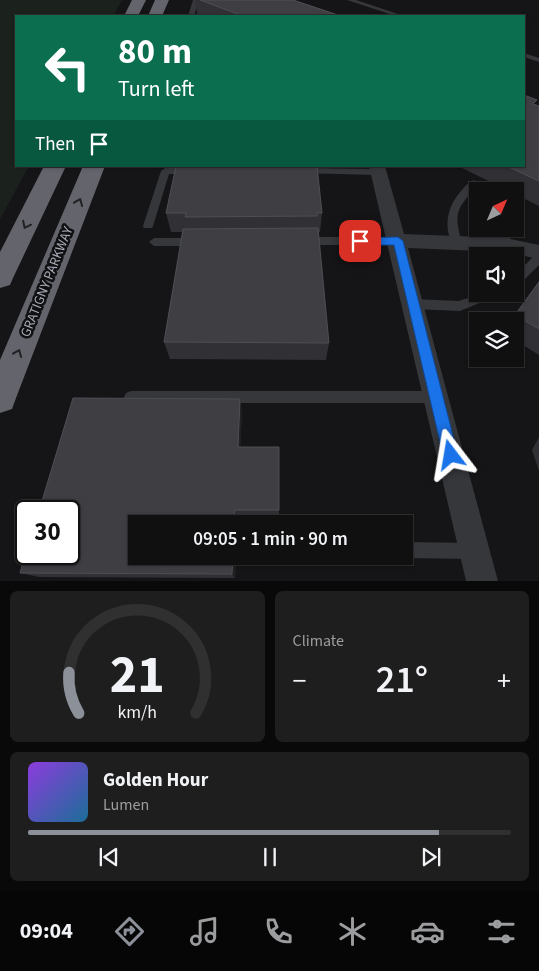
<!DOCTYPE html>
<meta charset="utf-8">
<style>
body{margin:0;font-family:"Source Sans 3",sans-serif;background:#1e1e1f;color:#f1f3f6;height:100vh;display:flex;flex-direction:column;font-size:19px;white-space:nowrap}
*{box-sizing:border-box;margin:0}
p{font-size:16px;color:#9c9d9f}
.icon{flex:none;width:28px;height:28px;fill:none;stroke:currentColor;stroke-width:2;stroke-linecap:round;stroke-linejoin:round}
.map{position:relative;height:581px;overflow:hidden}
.sheet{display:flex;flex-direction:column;gap:10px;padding:10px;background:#090909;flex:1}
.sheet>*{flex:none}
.top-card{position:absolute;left:15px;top:15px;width:510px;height:152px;border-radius:0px;box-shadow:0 1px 4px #0004,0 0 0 1px #303031;background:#0b6e4f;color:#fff;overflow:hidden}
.needle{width:32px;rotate:44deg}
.tools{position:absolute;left:469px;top:182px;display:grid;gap:10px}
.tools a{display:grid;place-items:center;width:55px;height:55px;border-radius:0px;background:#101011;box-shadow:0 1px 4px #0004,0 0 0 1px #303031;font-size:25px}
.speed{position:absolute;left:15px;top:500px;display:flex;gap:10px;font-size:25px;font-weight:700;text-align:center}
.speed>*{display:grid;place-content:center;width:65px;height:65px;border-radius:50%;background:#101011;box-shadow:0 1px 4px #0004,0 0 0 1px #303031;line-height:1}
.speed .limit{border:2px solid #111;border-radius:8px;background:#fff;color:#111}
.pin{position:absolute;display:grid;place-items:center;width:42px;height:42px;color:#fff;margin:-21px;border-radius:10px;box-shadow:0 2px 8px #0006}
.me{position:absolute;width:55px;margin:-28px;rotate:346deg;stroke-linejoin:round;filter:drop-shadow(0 0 4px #0008)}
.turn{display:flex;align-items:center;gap:18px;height:105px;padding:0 20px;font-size:22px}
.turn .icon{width:65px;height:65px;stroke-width:2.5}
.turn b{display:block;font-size:35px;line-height:42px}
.then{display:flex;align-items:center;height:48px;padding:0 20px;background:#0003;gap:10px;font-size:19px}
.big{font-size:38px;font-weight:600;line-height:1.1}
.sheet .widget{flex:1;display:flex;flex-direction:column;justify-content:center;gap:8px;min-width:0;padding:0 18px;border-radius:8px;background:#1e1e1f}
.sheet .dial{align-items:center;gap:0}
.dial svg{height:130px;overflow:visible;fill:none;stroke:#303031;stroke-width:7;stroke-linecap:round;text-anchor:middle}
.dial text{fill:#f1f3f6;stroke:none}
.song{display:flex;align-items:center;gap:15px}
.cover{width:60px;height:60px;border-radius:8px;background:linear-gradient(135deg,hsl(270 70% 55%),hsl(200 70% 35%))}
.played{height:5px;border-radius:2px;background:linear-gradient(90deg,#8c9099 85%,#303031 85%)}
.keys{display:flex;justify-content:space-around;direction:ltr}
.heat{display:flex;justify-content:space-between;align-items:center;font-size:28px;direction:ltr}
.sheet .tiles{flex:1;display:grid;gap:10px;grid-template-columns:1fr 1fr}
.widget:last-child{grid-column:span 2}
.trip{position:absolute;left:128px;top:515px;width:285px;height:50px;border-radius:0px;background:#101011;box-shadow:0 1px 4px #0004,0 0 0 1px #303031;font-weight:600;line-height:50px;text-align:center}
.tab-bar{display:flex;height:80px;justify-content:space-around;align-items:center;background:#060607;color:#9c9d9f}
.tab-bar .icon{width:35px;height:35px}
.tab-bar .on{color:#8c9099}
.tab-bar b{font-size:22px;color:#f1f3f6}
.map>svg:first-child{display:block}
.green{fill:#1b211d}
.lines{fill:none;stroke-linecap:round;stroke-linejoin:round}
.lane{fill:#36373b;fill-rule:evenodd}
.street{fill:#36373b;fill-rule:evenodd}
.highway{fill:#63646c;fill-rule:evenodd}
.wall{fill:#313135}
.shaded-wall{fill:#202023}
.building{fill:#3e3e43;stroke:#4e4f55}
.oneway{stroke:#212124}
.route{fill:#1a73e8;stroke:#114b97}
.labels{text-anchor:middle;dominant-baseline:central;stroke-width:5;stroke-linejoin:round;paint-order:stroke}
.street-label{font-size:14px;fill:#a8abb6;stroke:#101012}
</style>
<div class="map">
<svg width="539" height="581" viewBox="0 0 539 581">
<rect width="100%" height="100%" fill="#151517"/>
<!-- green -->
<path class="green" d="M 0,0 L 122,0 L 113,16 L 16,16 L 16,166 L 29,166 L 0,219 Z"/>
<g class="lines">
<!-- lane -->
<g class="lane">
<path d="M 193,0 L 199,0 L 194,16 L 188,16 Z"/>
<path d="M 347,0 L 356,0 L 404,16 L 396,16 Z"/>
<path d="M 524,53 L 539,58 L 539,62 L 524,57 Z"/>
<path d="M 165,168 L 189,168 L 193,171 L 189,174 L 169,174 L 153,226 L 152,228 L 144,228 L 143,226 L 161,171 Z"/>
<path d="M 303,168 L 378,169 L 382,172 L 378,175 L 300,173 L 300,169 Z"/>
<path d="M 474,180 L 479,183 C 459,208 452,209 462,243 L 457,247 L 453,246 C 443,226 447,206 462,190 C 465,186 469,182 474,180 Z"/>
<path d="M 520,203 L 525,206 L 518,214 L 515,215 L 515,206 Z"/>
<path d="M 499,229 L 509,229 L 511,245 L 510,248 L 506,249 L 501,245 Z"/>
<path d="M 305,237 L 398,237 L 403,241 L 398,245 L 305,245 L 300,241 Z"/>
<path d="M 154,238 L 196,238 L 201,242 L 196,246 L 154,246 L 149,242 Z"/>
<path d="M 539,254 L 539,265 L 519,285 L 515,286 L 515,275 L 535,255 Z"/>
<path d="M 479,294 L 496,294 L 494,297 L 460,311 L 413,309 L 409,307 L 407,304 L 409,301 L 413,299 L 459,301 Z"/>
<path d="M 131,391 L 436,391 L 441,393 L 443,397 L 441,401 L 436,403 L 131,403 L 126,401 L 124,397 L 126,393 Z"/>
<path d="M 404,542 L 473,543 L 479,545 L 481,551 L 479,557 L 473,559 L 404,558 L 399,556 L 404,556 Z"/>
</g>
<!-- street -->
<path class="street" d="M 369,166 L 385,166 L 404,234 L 506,238 L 539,245 L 539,259 L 506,252 L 408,248 L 498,581 L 466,581 Z"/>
<!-- highway -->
<g class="highway">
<path d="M 132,0 L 146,0 L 138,16 L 124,16 Z"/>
<path d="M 155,0 L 169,0 L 162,16 L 148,16 Z"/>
<path d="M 44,166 L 66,166 L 13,278 L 10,285 L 0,288 L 0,252 Z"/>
<path d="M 83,166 L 105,166 L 16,398 L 12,409 L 0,413 L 0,360 Z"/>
</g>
</g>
<!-- wall -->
<g class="wall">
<path d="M 195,0 L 293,0 L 341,16 L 202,16 L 197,14 Z"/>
<path d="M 534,105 L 539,106 L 539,206 L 515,194 L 515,191 L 509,191 L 462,168 L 463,166 L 524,166 Z"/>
<path d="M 166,213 L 322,213 L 320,232 L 318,232 L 329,343 L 326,360 L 170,359 L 164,342 L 183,232 L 171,232 Z"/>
<path d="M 539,281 L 539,355 L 515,340 L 515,321 L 510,321 Z"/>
<path d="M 240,399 L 242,413 L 240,447 L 279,510 L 279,519 L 238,519 L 237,524 L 136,524 L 136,556 L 236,556 L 235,578 L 39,577 L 20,573 Z"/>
<path d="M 539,437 L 539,471 L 532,450 Z"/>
</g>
<!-- shaded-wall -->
<g class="shaded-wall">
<path d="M 240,399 L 242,413 L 240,459 L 238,447 Z"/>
<path d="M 235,510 L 238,519 L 237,524 L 234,524 Z"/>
<path d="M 233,556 L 236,556 L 235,578 L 232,574 Z"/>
</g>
<!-- building -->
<g class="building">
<path d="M 200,0 L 293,0 L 341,16 L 243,16 Z"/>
<path d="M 524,95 L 537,100 L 533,104 L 539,106 L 539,181 L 507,166 L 524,166 Z"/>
<path d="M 176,166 L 317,166 L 322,213 L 317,213 L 317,216 L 185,217 L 186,213 L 166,213 Z"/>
<path d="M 318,228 L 329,343 L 164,342 L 183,229 Z"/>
<path d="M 539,282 L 539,329 L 515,315 Z"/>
<path d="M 73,398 L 240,399 L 238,447 L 279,447 L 279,510 L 235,510 L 234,524 L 136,524 L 136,556 L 233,556 L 232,574 L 20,573 L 26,552 L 26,554 L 69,554 L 69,511 L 39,511 Z"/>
</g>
<!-- one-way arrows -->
<defs><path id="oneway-chevron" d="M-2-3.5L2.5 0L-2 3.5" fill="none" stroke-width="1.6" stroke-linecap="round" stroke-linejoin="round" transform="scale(1.25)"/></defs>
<g class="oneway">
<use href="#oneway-chevron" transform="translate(79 202) rotate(-68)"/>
<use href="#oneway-chevron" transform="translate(26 225) rotate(116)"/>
<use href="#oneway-chevron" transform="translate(18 353) rotate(-68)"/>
</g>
<!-- route -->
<path class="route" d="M 398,237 L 403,241 L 458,455 L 456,460 L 451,462 L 445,460 L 443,455 L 394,245 L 360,245 L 355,241 L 360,238 Z"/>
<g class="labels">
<!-- street labels -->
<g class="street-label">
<text transform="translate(47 282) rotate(-68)">GRATIGNY PARKWAY</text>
</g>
</g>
</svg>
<div class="tools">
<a><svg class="needle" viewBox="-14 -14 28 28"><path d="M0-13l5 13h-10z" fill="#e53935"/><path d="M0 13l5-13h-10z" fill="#9c9d9f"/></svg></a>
<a><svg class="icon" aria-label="sound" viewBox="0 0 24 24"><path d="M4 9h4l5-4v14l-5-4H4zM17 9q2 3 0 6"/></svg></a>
<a><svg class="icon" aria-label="layers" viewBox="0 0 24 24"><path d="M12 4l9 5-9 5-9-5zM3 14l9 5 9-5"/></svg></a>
</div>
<div class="speed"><div class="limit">30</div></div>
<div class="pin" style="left:360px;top:241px;background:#d93025"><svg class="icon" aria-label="arrive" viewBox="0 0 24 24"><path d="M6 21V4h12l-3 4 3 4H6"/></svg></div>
<svg class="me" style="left:451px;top:455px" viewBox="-20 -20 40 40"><path d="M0-17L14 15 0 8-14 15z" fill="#1a73e8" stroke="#fff" stroke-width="4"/></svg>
<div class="trip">09:05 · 1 min · 90 m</div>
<div class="top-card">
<div class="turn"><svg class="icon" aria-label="left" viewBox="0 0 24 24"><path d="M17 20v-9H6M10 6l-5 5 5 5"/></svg><div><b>80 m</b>Turn left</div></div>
<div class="then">Then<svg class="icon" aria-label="arrive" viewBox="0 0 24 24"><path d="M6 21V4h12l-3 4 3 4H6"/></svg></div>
</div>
</div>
<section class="sheet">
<div class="tiles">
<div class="widget dial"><svg viewBox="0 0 100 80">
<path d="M14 69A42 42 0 1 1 86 69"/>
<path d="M14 69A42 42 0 0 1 8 44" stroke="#8c9099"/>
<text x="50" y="56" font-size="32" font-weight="700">21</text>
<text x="50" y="72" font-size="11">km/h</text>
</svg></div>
<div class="widget"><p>Climate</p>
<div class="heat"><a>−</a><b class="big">21°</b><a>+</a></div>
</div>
<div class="widget">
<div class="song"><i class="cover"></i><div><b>Golden Hour</b><p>Lumen</p></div></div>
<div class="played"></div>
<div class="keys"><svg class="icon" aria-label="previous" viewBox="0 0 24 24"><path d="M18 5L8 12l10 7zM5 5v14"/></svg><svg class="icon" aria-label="pause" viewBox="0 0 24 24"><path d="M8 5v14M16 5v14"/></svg><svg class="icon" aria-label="next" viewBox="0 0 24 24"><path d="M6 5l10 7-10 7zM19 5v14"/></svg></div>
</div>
</div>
</section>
<nav class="tab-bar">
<b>09:04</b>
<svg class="icon on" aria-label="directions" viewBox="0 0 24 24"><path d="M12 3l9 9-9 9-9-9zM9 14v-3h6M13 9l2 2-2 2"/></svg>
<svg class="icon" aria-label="music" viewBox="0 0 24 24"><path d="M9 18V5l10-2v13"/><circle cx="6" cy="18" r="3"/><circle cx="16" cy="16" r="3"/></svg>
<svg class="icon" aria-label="phone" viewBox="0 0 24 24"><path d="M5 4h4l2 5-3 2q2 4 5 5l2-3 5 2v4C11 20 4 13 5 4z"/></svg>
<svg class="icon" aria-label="climate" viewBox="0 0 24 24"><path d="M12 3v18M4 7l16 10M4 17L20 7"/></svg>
<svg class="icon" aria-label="car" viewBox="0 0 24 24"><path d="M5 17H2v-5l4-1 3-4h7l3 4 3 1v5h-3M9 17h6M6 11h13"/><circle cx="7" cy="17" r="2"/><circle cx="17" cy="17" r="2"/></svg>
<svg class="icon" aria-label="filters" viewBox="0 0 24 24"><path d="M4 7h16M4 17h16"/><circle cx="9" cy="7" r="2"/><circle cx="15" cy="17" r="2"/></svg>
</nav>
